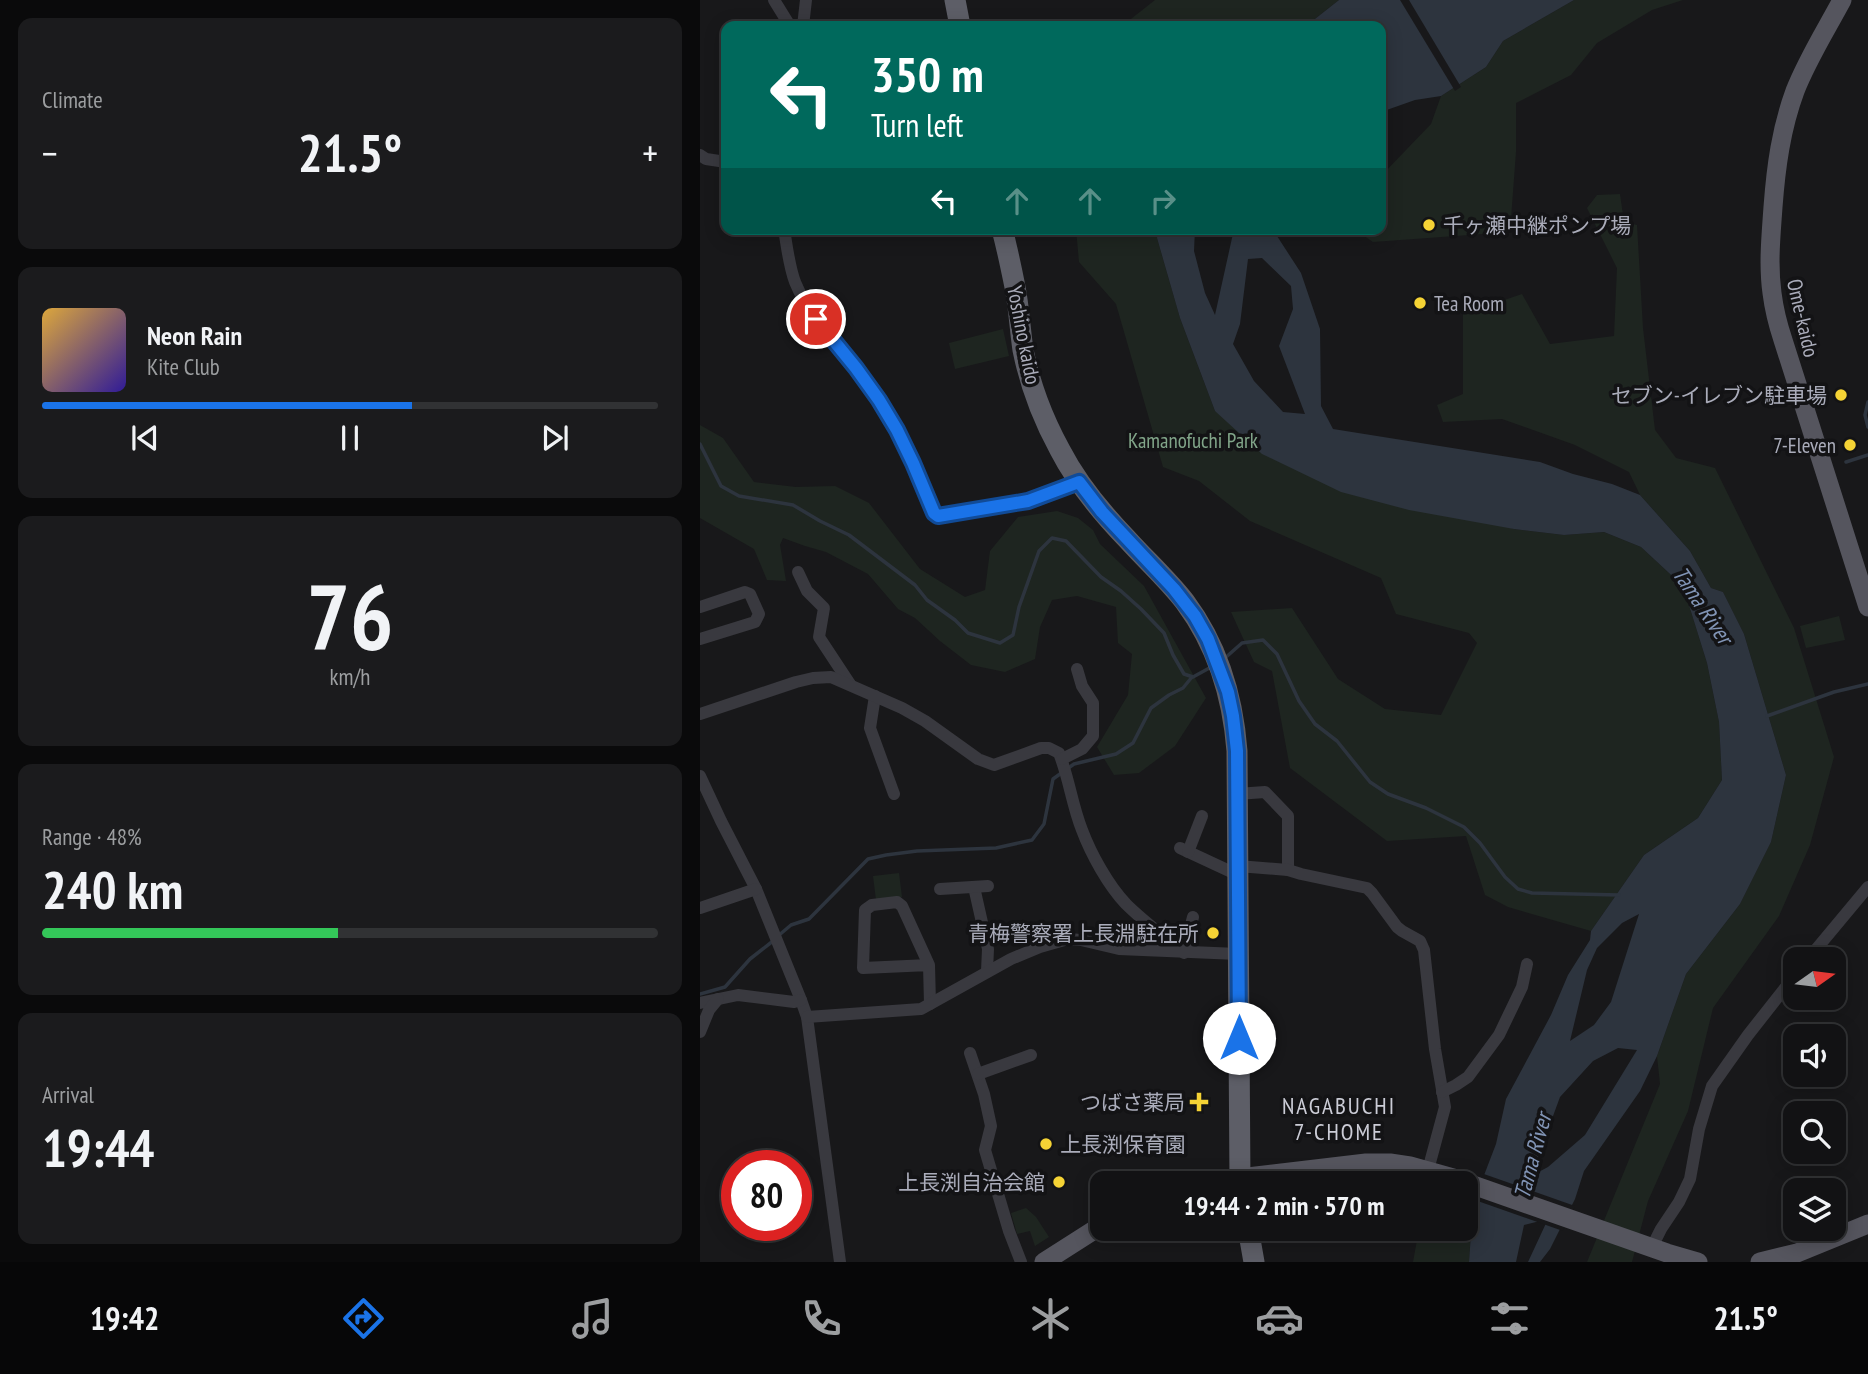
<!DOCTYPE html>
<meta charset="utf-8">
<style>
body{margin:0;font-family:"PT Sans Narrow","Noto Sans JP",sans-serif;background:#1b1b1d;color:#f1f3f6;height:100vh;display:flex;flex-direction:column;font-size:26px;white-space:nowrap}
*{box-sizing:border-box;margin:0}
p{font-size:23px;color:#9c9ea0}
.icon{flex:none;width:38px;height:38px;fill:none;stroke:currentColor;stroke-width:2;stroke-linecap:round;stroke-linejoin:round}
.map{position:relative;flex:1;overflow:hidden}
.sheet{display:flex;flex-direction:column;gap:18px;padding:18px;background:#0a0a0b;width:700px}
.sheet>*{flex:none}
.hud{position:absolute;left:21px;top:21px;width:665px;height:214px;border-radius:14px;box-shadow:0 4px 18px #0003,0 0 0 2px #313234;background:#00695c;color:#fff;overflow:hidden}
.needle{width:46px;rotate:76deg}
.tools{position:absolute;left:1083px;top:947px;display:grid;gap:14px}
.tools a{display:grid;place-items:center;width:63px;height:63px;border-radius:14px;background:#121214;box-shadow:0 4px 18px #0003,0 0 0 2px #313234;font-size:35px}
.speed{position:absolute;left:21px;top:1150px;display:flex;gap:14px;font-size:35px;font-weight:700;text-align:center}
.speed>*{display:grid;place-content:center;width:91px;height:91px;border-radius:50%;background:#121214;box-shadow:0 4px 18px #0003,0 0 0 2px #313234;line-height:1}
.speed .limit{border:10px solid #d22;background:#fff;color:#111}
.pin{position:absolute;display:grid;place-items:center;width:60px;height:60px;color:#fff;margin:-30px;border:4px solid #fff;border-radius:50%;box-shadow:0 2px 7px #0007}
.me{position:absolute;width:77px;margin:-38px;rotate:0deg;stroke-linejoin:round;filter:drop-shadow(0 0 5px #0008)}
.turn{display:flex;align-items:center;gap:24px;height:147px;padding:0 35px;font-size:32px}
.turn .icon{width:91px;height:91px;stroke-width:2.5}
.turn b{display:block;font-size:49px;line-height:60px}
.lanes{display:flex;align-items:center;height:66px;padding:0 35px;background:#0003;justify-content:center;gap:35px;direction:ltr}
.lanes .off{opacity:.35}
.big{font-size:52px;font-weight:800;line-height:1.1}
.sheet .widget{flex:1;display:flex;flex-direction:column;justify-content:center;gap:10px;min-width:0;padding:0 24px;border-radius:14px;background:#1b1b1d}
.sheet .dial{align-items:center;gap:0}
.dial b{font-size:91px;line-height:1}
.song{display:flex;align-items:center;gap:21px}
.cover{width:84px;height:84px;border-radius:10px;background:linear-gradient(135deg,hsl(40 70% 55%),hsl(250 70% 35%))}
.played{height:7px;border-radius:4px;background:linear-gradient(90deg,#1a73e8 60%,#313234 60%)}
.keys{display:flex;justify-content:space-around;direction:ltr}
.heat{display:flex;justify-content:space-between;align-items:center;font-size:38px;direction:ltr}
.charge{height:10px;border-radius:5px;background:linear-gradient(90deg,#34c759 48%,#313234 0)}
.trip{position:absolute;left:390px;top:1171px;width:388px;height:70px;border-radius:14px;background:#121214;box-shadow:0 4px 18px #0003,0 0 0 2px #313234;font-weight:800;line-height:70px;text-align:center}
.tabs{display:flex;height:112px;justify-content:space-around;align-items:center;background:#070708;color:#9c9ea0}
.tabs .icon{width:49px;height:49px}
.tabs .active{color:#1a73e8}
.tabs b{font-size:32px;color:#f1f3f6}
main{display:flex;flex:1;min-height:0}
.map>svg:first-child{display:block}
.green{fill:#1e2520}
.water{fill:#2d343e;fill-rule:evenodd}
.pier{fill:#18181a}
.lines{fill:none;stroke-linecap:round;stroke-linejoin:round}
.stream{stroke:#2d343e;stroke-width:3.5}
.minor{stroke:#39393f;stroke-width:12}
.primary{stroke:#55555e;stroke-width:19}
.trunk{stroke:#5d5e67;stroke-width:21}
.route-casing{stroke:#114b97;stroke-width:18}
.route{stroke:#1a73e8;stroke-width:12}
.poi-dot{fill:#f5d335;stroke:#131315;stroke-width:2.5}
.labels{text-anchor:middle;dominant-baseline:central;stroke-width:7;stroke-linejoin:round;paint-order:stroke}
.poi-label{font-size:21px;fill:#aaacba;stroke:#131315;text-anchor:end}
.street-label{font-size:21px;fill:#aaacba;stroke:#131315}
.park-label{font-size:21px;fill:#81a589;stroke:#131315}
.water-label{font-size:23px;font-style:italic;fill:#8194b5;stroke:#131315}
.neighbourhood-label{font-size:23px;letter-spacing:2px;fill:#cbccd6;stroke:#131315}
</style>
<main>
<section class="sheet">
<div class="widget"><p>Climate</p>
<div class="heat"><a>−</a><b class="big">21.5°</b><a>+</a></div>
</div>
<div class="widget">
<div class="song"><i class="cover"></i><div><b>Neon Rain</b><p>Kite Club</p></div></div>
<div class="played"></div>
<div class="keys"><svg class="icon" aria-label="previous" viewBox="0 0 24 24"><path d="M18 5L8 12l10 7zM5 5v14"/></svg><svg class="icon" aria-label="pause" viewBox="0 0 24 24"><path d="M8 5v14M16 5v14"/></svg><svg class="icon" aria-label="next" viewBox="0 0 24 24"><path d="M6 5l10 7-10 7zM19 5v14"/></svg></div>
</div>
<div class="widget dial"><b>76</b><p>km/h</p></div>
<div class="widget"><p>Range · 48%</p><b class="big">240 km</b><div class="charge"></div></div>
<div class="widget"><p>Arrival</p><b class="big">19:44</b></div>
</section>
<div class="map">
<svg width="1168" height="1262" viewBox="0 0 1168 1262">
<rect width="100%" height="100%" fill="#18181a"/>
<!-- green -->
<g class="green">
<path d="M 455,0 L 639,0 L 606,26 L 422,26 Z"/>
<path d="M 874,0 L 983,0 L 952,10 L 897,43 L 871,75 L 816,103 L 816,152 L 810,232 L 673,242 L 654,229 L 681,229 L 681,176 L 731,124 L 741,96 L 786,67 L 803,41 Z"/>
<path d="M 920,194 L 924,222 L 937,225 L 943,328 L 955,430 L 976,458 L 1015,468 L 1094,628 L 1134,757 L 1110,845 L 1079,916 L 1013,1008 L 988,1111 L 948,1201 L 932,1262 L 887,1262 L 960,1084 L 957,1056 L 986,974 L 1040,904 L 1071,842 L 1086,775 L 1044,634 L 1023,592 L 1011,588 L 990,551 L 940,495 L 929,472 L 875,445 L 802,419 L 743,422 L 737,405 L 763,394 L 763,314 L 822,294 L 850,344 L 914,336 L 917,268 L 887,208 L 897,195 Z"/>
<path d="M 376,229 L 458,229 L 457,238 L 480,318 L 515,411 L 814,529 L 864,535 L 904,532 L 941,547 L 983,586 L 1007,663 L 1019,722 L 1022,780 L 998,818 L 944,855 L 891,931 L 808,907 L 785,895 L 766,836 L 687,841 L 590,768 L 572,671 L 554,662 L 531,612 L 592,608 L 638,679 L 685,709 L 741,715 L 777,643 L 769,633 L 696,614 L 681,578 L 550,521 L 499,481 L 463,467 L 416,304 L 379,262 Z"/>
<path d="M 303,329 L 309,356 L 255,369 L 249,343 Z"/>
<path d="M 0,425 L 23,438 L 54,482 L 96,487 L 135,486 L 169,503 L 220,569 L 265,597 L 285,590 L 290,551 L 318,517 L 357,511 L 378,518 L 393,530 L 400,544 L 444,586 L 506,698 L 475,746 L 439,773 L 414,775 L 397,747 L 428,695 L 432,654 L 418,643 L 416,607 L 377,596 L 352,600 L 340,627 L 335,659 L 305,672 L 271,665 L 240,641 L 215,618 L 198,609 L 168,574 L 126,552 L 105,546 L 83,538 L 80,545 L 86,581 L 67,580 L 54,549 L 0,518 Z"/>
<path d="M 1139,616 L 1145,640 L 1106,648 L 1100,626 Z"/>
<path d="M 199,873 L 202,897 L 176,900 L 173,876 Z"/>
<path d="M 767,1202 L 773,1204 L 769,1262 L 713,1262 L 719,1229 L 766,1228 Z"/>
<path d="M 326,1208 L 336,1217 L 349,1237 L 335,1246 L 330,1231 L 317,1234 L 311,1213 Z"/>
</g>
<!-- water -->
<g class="water">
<path d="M 639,0 L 874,0 L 803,41 L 786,67 L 741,96 L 715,100 L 681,112 L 681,26 L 606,26 Z"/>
<path d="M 458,229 L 495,229 L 494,251 L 505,293 L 515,315 L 534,229 L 577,229 L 577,236 L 601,273 L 620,329 L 621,406 L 633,429 L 840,462 L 873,474 L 912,484 L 940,495 L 990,551 L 1011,588 L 1023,592 L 1044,634 L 1086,775 L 1071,842 L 1040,904 L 986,974 L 957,1056 L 940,1091 L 884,1171 L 875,1199 L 850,1249 L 840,1262 L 828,1262 L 848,1219 L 824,1225 L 816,1262 L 769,1262 L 773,1204 L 796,1144 L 806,1099 L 851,1015 L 868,975 L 890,940 L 891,931 L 944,855 L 998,818 L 1022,780 L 1019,722 L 1007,663 L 983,586 L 941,547 L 904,532 L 864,535 L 814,529 L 709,510 L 641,492 L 562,454 L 515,411 L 480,318 L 457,238 ZM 562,258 L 591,286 L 593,309 L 579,346 L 605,414 L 583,412 L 554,381 L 533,344 L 540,324 L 548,259 ZM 939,914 L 911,1002 L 894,1025 L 870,1041 L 887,970 L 897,948 L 922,923 ZM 918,1048 L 937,1050 L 885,1135 L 848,1167 L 831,1176 L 860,1097 L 893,1061 Z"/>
</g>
<!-- pier -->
<g class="pier">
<path d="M 700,0 L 709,0 L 761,87 L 755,91 Z"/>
<path d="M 781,1173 L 875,1206 L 863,1231 L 772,1199 Z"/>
</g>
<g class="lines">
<!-- stream -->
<g class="stream">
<path d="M 1168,402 L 1165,415 L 1168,427"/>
<path d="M 0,444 L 21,486 L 39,496 L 93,505 L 120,521 L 149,535 L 215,585 L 227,600 L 255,620 L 268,633 L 300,643 L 313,635 L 319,607 L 339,551 L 352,538 L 366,541 L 401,577 L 421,591 L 441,609 L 464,633 L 473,655 L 484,674 L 493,677 L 513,666"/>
<path d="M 1146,462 L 1168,455"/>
<path d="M 525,658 L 542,643 L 563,640 L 577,654 L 599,701 L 615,724 L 637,741 L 670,782 L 688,794 L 726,808 L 764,827 L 780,843 L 805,877 L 818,889 L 832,893 L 919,895"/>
<path d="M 1067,716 L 1134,692 L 1168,684"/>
<path d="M 78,936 L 91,925 L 109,919 L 168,859 L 186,855 L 217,851 L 296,848 L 332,840 L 344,824 L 353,779 L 374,764 L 416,754 L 433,743 L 451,708 L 469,695 L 483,688 L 492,677"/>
<path d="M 0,994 L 25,987 L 50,959 L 73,941"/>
</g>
<!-- minor -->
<g class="minor">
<path d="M 74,0 L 90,26"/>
<path d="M 103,26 L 106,0"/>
<path d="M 0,155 L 6,159 L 26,162"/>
<path d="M 84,229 C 87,247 89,266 95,282 C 114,328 154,360 179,401 C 193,423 205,445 215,468 C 221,483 226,499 234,513 L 238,516 L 328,501 L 379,482"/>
<path d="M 98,572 L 107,591 L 124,608 L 119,637 L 150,684"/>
<path d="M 0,607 L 45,592 L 50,594 L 59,614 L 55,622 L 0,639"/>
<path d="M 175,696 L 170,728 L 194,794"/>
<path d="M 0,714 L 96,682 L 113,678 L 131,677 L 202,708 L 225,721 L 278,759 L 294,765 L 341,748 L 349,748 L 359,753 C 369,778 372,805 382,830 C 391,854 408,885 426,904 C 444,922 465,937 484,953 L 493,917"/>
<path d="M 362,759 L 382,749 L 393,736 L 393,703 L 382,686 L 377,669"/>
<path d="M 0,776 L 21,821 L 56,889 L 101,1000 L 107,1017 L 140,1262"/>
<path d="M 537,794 L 565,792 L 588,816 L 588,870"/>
<path d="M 480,848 L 538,875"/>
<path d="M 488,852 L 502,816"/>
<path d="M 538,866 L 588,870 L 601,874 L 667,888 L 672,893 L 697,927 L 702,931 L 720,941 L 724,950 L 735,1049 L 745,1107 L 728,1170"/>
<path d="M 274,887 L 288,949 L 287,971"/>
<path d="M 240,889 L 288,886"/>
<path d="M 0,908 L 56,889"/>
<path d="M 1108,959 L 1168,887"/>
<path d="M 229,965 L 163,968 L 165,910 L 172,905 L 197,902 L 202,906 L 229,965 L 230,1004"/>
<path d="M 0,1003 L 38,995 L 94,1002 L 101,1000"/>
<path d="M 107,1017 L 221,1009 L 311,959 L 340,947 L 368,939 L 381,940 L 419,949 L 538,954"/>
<path d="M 0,1032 L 9,1010 L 18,999"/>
<path d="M 270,1053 L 284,1094 L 291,1126 L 285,1150 L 309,1231 L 321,1262"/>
<path d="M 278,1074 L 331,1055"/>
<path d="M 742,1092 L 756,1085 L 768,1077 L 799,1035 L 822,987 L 827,964"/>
<path d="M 952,1247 L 961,1229 L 979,1202 L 990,1179 L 999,1129 L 1012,1086 L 1048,1035 L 1096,974"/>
</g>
<!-- primary -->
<g class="primary">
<path d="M 1142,0 C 1126,30 1107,60 1095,91 C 1081,129 1076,167 1073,207 C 1071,236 1068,264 1072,293 C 1074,309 1078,325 1083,340 L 1168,607"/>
<path d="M 511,1183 L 539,1178 L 666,1163 L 690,1163 L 710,1166 L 753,1178 L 967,1253 L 998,1262"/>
<path d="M 344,1262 L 402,1225"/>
<path d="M 1060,1262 L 1097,1253 L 1168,1224"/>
</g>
<!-- trunk -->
<g class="trunk">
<path d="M 255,0 L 260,26"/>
<path d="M 302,229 C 307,248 311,267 315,287 C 319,308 320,329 323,350 C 330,385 343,419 360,450 C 377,483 401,512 427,539 C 446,560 468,580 485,602 C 517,645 533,698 537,751 L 540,1183"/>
<path d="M 548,1228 L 554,1262"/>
</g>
</g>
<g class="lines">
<!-- route casing -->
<g class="route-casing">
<path id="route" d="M 116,319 L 156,368 L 179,400 L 197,430 L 213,463 L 234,513 L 238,516 L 328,501 L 379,482 L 402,512 L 474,589 L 495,616 L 508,639 L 528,692 L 533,716 L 537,751 L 539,1038"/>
</g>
<!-- route -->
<use href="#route" class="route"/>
</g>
<!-- markers -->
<g class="poi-dot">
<circle cx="729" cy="225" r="7"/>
<circle cx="720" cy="303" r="7"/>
<circle cx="1141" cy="395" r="7"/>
<circle cx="1150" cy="445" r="7"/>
<circle cx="513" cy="933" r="7"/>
<path d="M495.5 1091.5h7v7h7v7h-7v7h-7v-7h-7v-7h7z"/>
<circle cx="346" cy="1144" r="7"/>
<circle cx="359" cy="1182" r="7"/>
</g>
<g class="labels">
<!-- poi labels -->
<g class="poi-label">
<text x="743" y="225" text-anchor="start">千ヶ瀬中継ポンプ場</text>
<text x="734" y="303" text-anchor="start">Tea Room</text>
<text x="1127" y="395">セブン-イレブン駐車場</text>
<text x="1136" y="445">7-Eleven</text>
<text x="499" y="933">青梅警察署上長淵駐在所</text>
<text x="485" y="1102">つばさ薬局</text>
<text x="360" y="1144" text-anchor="start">上長渕保育園</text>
<text x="345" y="1182">上長渕自治会館</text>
</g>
<!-- street labels -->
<g class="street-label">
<text transform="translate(1103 318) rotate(77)">Ome-kaido</text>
<text transform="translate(324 335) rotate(79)">Yoshino kaido</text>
</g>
<!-- park labels -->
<g class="park-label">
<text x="493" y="440">Kamanofuchi Park</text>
</g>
<!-- water labels -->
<g class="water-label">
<text transform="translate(1003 605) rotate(56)">Tama River</text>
<text transform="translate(832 1156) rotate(-75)">Tama River</text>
</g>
<!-- neighbourhood labels -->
<g class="neighbourhood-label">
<text x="639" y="1105">NAGABUCHI<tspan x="639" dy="26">7-CHOME</tspan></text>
</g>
</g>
</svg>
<div class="tools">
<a><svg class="needle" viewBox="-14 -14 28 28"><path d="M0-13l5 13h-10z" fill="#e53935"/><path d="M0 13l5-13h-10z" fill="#9c9ea0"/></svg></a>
<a><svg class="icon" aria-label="sound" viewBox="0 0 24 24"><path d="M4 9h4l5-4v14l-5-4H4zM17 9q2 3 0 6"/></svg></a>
<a><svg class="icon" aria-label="search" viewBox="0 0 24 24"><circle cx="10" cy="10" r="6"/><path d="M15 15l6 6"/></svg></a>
<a><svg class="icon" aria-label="layers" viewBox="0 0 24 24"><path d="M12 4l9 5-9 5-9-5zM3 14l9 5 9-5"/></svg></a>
</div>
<div class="speed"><div class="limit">80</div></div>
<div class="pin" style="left:116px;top:319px;background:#d93025"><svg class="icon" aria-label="arrive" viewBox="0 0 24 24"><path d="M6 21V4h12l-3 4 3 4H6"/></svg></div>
<svg class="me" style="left:539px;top:1038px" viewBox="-20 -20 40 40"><circle r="19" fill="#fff"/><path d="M0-13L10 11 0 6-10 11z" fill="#1a73e8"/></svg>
<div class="trip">19:44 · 2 min · 570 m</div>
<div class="hud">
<div class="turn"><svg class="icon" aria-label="left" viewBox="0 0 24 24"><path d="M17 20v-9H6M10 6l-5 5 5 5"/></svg><div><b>350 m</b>Turn left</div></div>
<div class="lanes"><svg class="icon" aria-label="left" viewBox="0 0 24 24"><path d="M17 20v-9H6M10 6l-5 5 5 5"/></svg><svg class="icon off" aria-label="ahead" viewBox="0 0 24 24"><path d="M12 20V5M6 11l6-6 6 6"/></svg><svg class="icon off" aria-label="ahead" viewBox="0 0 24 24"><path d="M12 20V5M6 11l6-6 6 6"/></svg><svg class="icon off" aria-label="right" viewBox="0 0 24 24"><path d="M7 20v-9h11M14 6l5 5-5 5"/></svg></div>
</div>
</div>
</main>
<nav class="tabs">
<b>19:42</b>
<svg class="icon active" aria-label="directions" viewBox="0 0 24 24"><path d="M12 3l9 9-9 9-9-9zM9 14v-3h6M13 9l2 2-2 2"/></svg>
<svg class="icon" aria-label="music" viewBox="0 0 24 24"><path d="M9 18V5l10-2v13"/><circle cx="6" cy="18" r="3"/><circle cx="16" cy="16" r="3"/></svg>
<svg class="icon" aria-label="phone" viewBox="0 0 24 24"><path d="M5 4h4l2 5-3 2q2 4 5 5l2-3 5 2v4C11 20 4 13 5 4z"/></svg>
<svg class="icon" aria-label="climate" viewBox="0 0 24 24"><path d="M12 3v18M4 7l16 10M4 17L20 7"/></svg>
<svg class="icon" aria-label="car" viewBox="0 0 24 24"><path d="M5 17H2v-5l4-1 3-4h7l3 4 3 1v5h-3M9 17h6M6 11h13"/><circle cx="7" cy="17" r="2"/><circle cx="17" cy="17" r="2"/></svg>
<svg class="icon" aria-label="filters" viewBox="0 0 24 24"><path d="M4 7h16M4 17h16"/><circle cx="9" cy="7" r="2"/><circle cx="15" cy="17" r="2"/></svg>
<b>21.5°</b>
</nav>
